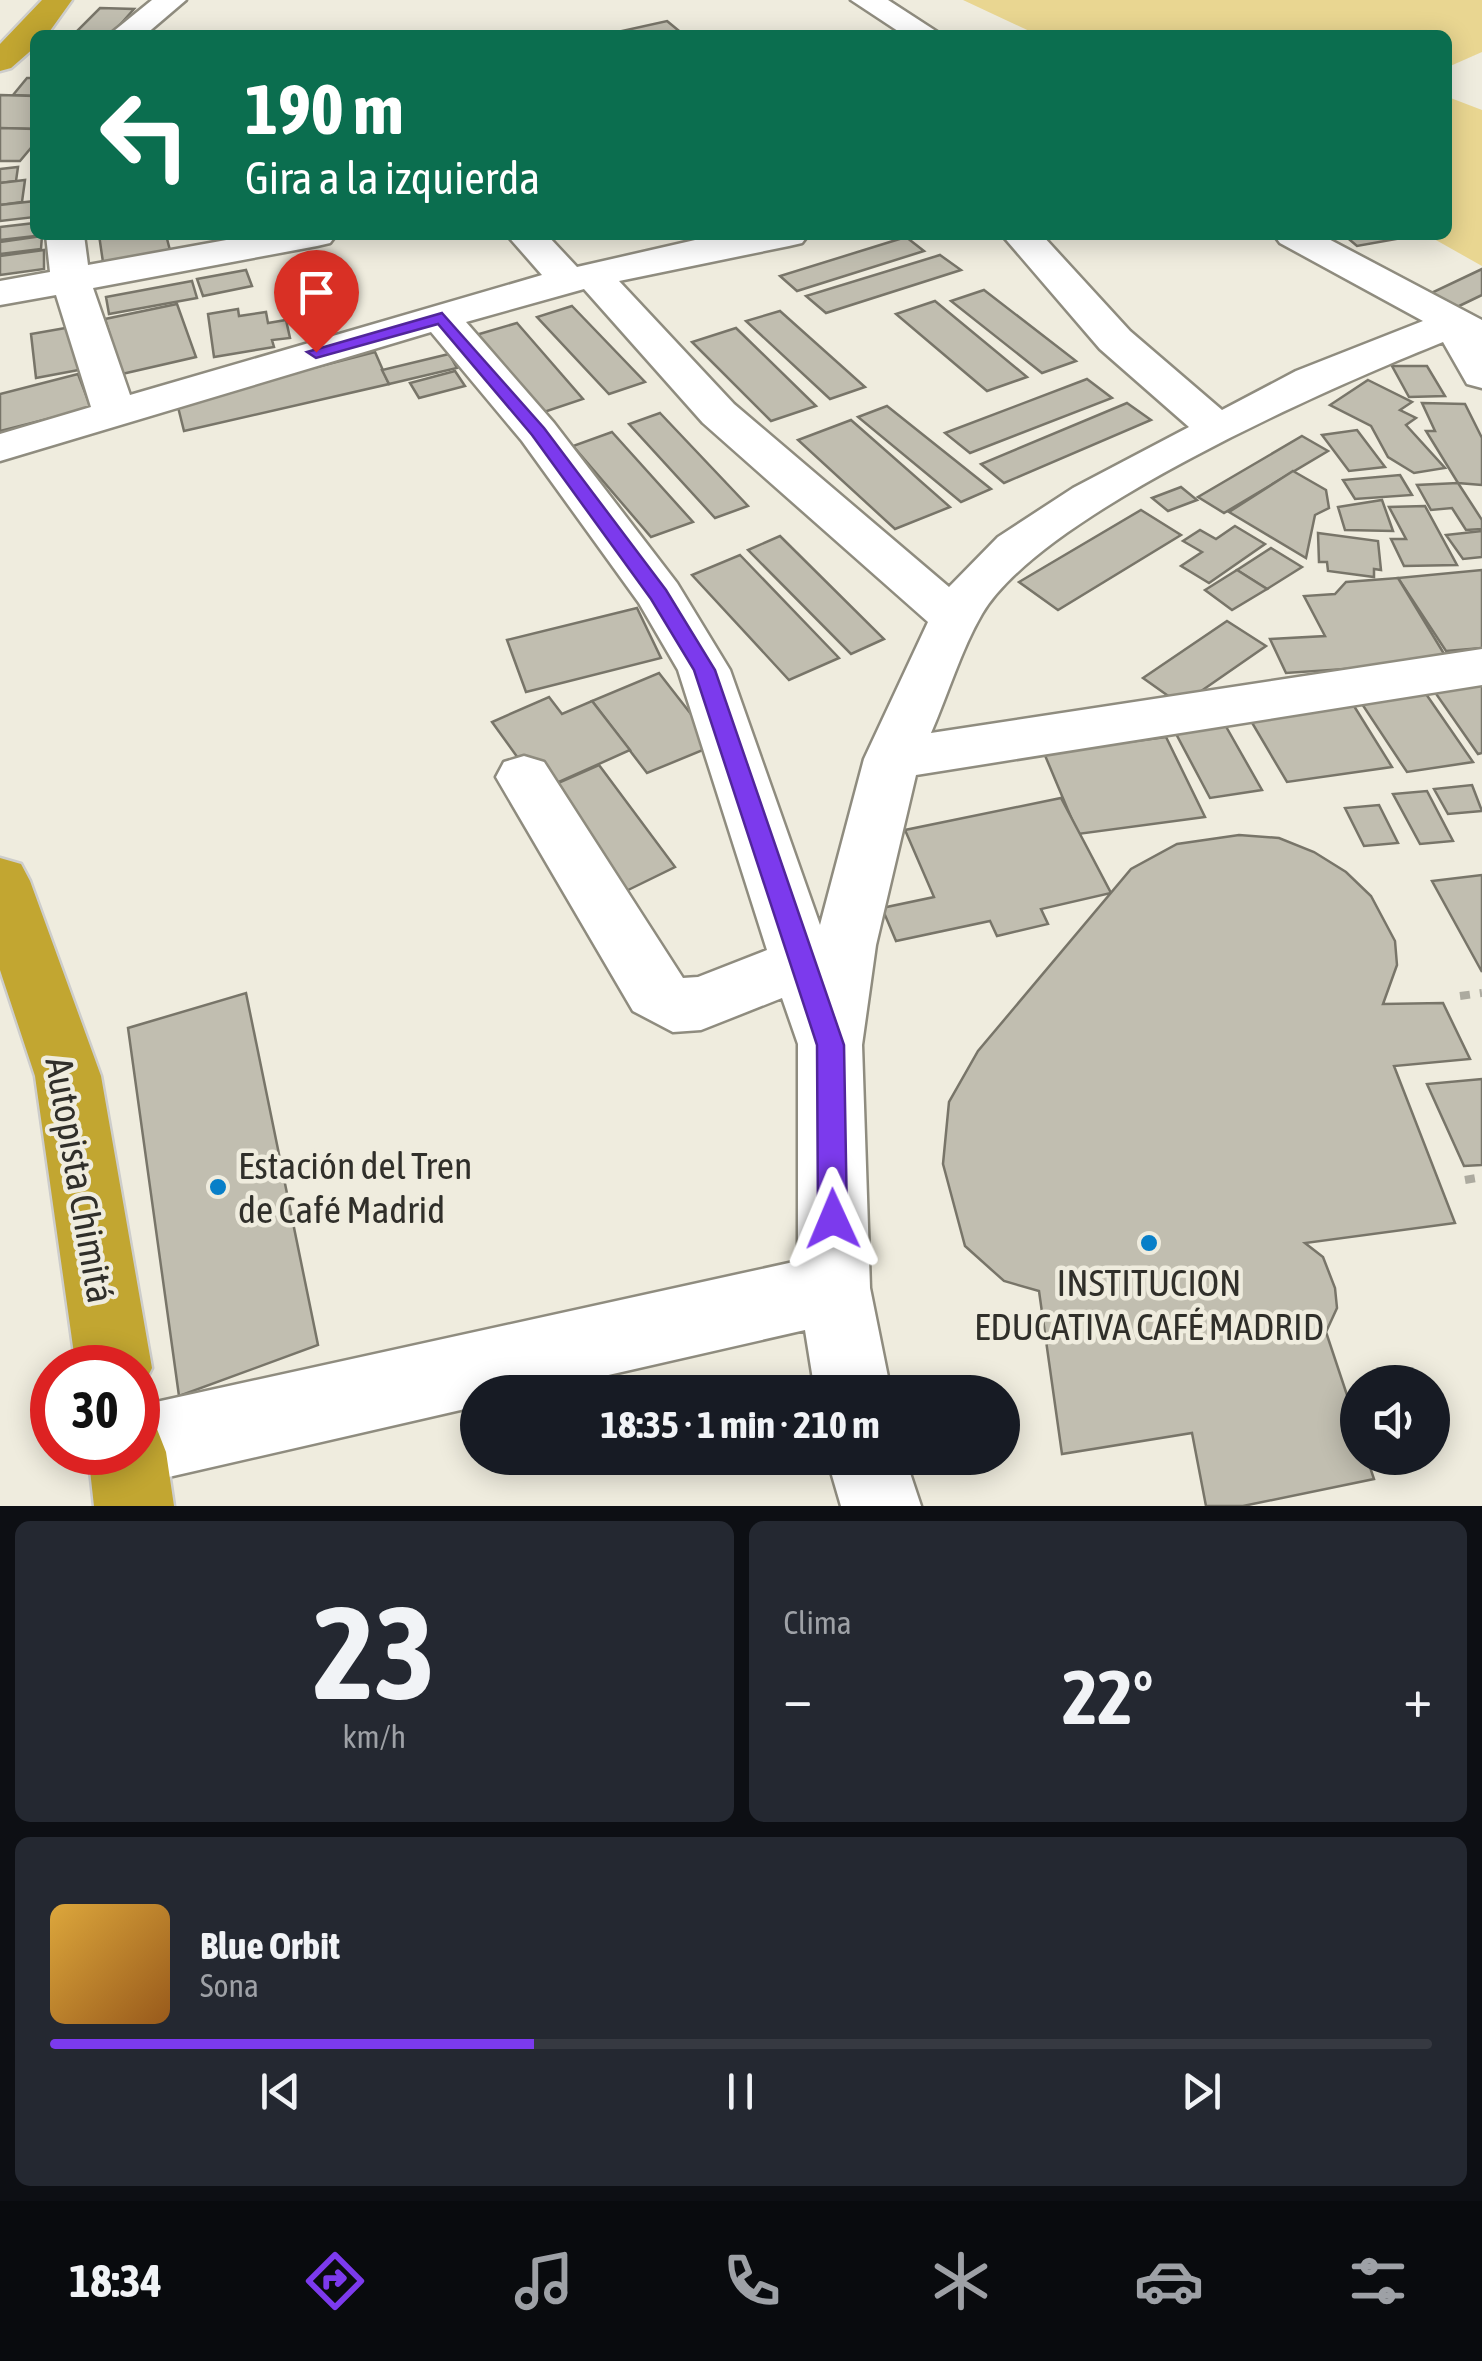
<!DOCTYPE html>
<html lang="es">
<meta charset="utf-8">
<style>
body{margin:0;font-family:"Asap Condensed",sans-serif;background:#242831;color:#f1f3f6;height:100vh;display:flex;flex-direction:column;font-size:38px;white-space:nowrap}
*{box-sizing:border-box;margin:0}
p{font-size:32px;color:#9ea1a6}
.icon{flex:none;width:55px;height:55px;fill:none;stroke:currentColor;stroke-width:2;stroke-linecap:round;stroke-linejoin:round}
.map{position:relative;height:1506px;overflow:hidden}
.panel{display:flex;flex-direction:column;gap:15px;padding:15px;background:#0d0f14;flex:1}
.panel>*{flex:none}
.top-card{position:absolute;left:30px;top:30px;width:1422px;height:210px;border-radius:15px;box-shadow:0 5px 25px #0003;background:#0b6e4f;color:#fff;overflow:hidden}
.tools{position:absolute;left:1340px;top:1365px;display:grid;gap:20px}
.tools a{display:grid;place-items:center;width:110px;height:110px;border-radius:50%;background:#171b24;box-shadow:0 5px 25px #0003;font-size:50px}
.speed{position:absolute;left:30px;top:1345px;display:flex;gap:20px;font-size:50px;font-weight:700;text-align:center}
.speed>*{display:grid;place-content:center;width:130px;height:130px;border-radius:50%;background:#171b24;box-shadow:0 5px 25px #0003;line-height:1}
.speed .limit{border:15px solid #d22;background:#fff;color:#111}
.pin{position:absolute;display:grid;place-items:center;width:85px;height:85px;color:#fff;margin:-102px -42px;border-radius:50% 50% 50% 0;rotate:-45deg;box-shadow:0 0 10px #0007}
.pin .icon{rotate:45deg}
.me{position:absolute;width:110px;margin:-55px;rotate:359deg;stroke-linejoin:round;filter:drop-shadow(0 0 8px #0008)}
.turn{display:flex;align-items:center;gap:35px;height:210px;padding:0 50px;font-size:45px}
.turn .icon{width:130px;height:130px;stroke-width:2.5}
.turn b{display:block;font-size:70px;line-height:85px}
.big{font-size:75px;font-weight:700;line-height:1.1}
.panel .tile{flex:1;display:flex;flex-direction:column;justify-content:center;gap:15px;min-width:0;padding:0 35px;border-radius:15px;background:#242831}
.panel .dial{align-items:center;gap:0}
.dial b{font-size:130px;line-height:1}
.song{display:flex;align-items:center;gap:30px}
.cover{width:120px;height:120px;border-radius:15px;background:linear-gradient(135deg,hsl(40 70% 55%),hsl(30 70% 35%))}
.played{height:10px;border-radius:5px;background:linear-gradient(90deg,#7c3aed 35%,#363941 35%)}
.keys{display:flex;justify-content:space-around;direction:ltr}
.heat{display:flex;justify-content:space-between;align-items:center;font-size:55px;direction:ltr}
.panel .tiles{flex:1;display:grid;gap:15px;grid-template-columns:1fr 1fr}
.tile:last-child{grid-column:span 2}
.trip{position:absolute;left:460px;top:1375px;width:560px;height:100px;border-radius:50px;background:#171b24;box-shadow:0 5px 25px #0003;font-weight:700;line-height:100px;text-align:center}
.dock{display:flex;height:160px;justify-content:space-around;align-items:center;background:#090b0e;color:#9ea1a6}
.dock .icon{width:70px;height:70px}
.dock .active{color:#7c3aed}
.dock b{font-size:45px;color:#f1f3f6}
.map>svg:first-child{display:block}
.green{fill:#e9d691}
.building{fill:#c1beb0;stroke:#787569;stroke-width:2.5}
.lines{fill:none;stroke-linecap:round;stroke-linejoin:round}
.minor-casing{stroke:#8f8c7f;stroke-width:5}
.highway-casing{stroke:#cdcdcc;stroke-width:5}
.path{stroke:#acaa9f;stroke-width:8;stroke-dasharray:10 10;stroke-linecap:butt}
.minor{fill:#fff;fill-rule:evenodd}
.highway{fill:#c2a631;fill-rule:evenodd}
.route{fill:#7c3aed;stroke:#51269a;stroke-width:2.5}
.poi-dot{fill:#087fc8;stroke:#efecde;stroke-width:4}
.labels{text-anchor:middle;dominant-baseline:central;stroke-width:9;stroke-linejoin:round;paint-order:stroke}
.near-poi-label{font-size:38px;fill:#302f2a;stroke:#efecde;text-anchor:start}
.near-street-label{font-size:38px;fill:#302f2a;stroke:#efecde}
</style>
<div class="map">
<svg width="1482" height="1506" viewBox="0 0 1482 1506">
<rect width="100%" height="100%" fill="#efecde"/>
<!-- green -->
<g class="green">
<path d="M 963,0 L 1482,0 L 1482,52 L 1448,67 L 1448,35 L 1038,35 Z"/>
<path d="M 1448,97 L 1482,110 L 1482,266 L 1427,235 L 1448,235 Z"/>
</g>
<!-- building -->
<g class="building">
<path d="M 100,8 L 134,9 L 111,35 L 74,34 Z"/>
<path d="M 667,21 L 684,35 L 604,35 Z"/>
<path d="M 27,78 L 35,78 L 35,96 L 13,95 Z"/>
<path d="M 0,95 L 35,96 L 35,129 L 0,128 Z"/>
<path d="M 0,128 L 35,129 L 35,143 L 20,161 L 0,161 Z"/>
<path d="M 18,167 L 16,181 L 0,183 L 0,169 Z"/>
<path d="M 25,180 L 22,202 L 0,205 L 0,183 Z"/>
<path d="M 35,201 L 35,217 L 0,221 L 0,205 Z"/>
<path d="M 35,223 L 35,235 L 44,235 L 0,240 L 0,227 Z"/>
<path d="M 99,235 L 166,235 L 172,258 L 104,269 Z"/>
<path d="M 1344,235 L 1391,235 L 1396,239 L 1357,246 Z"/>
<path d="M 42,236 L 41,249 L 0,254 L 0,242 Z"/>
<path d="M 906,237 L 924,251 L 797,291 L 780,276 Z"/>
<path d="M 44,250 L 44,269 L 0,275 L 0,256 Z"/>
<path d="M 940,255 L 961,270 L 826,313 L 806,296 Z"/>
<path d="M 1482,269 L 1482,295 L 1455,308 L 1429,294 Z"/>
<path d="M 246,270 L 252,286 L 203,296 L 197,279 Z"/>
<path d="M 192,281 L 197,298 L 109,314 L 106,297 Z"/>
<path d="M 984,290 L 1076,361 L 1042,373 L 951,301 Z"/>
<path d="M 935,301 L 1027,377 L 987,391 L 896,314 Z"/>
<path d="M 177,304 L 196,357 L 122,374 L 105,319 Z"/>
<path d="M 572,306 L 645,382 L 609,394 L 537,317 Z"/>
<path d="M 238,309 L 239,316 L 266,312 L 268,323 L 286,320 L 290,338 L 272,340 L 274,347 L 214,357 L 208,314 Z"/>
<path d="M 780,311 L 865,387 L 830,399 L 746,321 Z"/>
<path d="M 517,323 L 583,399 L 541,413 L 476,335 Z"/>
<path d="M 77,326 L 84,369 L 36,378 L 31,334 Z"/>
<path d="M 736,328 L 816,406 L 771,421 L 692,342 Z"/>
<path d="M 375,352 L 389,384 L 184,431 L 177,403 Z"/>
<path d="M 449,354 L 457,368 L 389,384 L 382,370 Z"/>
<path d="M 1392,366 L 1427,366 L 1445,396 L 1409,397 Z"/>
<path d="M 455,371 L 465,386 L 419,398 L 410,383 Z"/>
<path d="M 78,374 L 91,408 L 0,431 L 0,394 Z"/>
<path d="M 1087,379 L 1112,398 L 970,453 L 945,433 Z"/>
<path d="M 1368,380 L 1412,402 L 1400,410 L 1416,418 L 1406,425 L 1445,468 L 1414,473 L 1388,457 L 1371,426 L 1330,405 Z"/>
<path d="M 1127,403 L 1151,420 L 1004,483 L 981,464 Z"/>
<path d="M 1422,403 L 1465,404 L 1482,438 L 1482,485 L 1458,483 L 1426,431 L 1435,431 Z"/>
<path d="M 887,406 L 991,489 L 961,502 L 858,417 Z"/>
<path d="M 660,413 L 748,506 L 715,518 L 629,424 Z"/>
<path d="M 851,420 L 950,507 L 895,529 L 798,440 Z"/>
<path d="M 1357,430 L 1385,467 L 1349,471 L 1322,435 Z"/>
<path d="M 612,432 L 693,522 L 651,537 L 573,446 Z"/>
<path d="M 1302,436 L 1328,451 L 1224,513 L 1198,497 Z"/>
<path d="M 1293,471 L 1326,490 L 1329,508 L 1315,515 L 1306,558 L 1229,512 Z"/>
<path d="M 1400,475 L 1412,495 L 1355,499 L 1343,480 Z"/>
<path d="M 1458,483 L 1482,520 L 1482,529 L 1466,530 L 1452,508 L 1431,510 L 1417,485 Z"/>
<path d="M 1181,487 L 1197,500 L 1168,511 L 1152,498 Z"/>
<path d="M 1382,500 L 1393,531 L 1345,530 L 1338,507 Z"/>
<path d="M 1425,506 L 1457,565 L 1404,566 L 1391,539 L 1406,539 L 1389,507 Z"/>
<path d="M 1141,510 L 1181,535 L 1058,610 L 1019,582 Z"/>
<path d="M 1235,526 L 1265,544 L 1209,583 L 1181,566 L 1202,552 L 1183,541 L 1200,530 L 1216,539 Z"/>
<path d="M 1482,531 L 1482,557 L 1463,559 L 1446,535 Z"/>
<path d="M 1318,533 L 1378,541 L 1381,570 L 1374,569 L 1374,577 L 1328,571 L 1327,562 L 1319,562 Z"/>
<path d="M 780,536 L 884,639 L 851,654 L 748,550 Z"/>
<path d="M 1271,548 L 1302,567 L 1267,589 L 1237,570 Z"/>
<path d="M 740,555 L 839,658 L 789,680 L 692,575 Z"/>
<path d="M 1237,570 L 1267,589 L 1232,610 L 1205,590 Z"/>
<path d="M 1482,570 L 1482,648 L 1446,651 L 1398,578 Z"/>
<path d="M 1398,578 L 1449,662 L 1286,673 L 1270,639 L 1325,636 L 1304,596 L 1335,594 L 1346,582 Z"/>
<path d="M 637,608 L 661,658 L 526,692 L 507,640 Z"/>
<path d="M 1227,621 L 1266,646 L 1181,705 L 1143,678 Z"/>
<path d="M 659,673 L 715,745 L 647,773 L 592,701 Z"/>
<path d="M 1482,681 L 1482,753 L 1478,754 L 1432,688 Z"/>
<path d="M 1426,694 L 1473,762 L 1407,772 L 1362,704 Z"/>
<path d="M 549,697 L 562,714 L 592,701 L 630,750 L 541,790 L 492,722 Z"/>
<path d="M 1354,706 L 1392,767 L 1287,782 L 1251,721 Z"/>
<path d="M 1224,723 L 1262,790 L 1210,798 L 1174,730 Z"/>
<path d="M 1166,737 L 1205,817 L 1078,834 L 1044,753 Z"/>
<path d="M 599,765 L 675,867 L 624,892 L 549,787 Z"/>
<path d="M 1472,785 L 1482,811 L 1448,814 L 1434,789 Z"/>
<path d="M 1427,791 L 1453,841 L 1420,844 L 1393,794 Z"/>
<path d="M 1061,798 L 1111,893 L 1041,909 L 1048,924 L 997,936 L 990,921 L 896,941 L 882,908 L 934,897 L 905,830 Z"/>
<path d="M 1379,805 L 1398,843 L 1364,846 L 1345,808 Z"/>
<path d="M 1239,835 L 1279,838 L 1314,852 L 1346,872 L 1371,896 L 1395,941 L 1397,965 L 1383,1004 L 1443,1003 L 1470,1059 L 1394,1066 L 1455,1223 L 1305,1243 L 1323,1257 L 1335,1288 L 1337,1308 L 1326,1332 L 1358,1428 L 1358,1458 L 1367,1458 L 1374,1479 L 1243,1506 L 1206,1506 L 1192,1433 L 1062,1454 L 1039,1291 L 1004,1281 L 965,1246 L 943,1164 L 949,1102 L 978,1051 L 1131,869 L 1177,844 Z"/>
<path d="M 1482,875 L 1482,972 L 1432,881 Z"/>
<path d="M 246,993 L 318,1345 L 179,1396 L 128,1028 Z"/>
<path d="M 1482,1079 L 1482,1165 L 1464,1166 L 1427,1084 Z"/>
</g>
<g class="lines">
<!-- minor casing -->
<g class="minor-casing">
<g id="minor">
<path d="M 152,0 L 186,0 L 145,35 L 109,35 Z"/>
<path d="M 851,0 L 888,0 L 942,35 L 904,35 Z"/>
<path d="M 46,235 L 84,235 L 88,265 L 254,235 L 336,235 L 330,243 L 317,246 L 93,288 L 130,395 L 542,275 L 507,235 L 547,235 L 577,267 L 717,235 L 808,235 L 802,243 L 789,246 L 619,281 L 734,404 L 949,587 L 998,537 L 1073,488 L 1189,427 L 1100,349 L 1002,235 L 1042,235 L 1130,331 L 1222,410 L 1296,371 L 1423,321 L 1280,243 L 1274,235 L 1321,235 L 1482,320 L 1482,388 L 1467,384 L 1443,342 C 1331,387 1042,513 982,614 C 961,650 948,694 931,733 L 1482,649 L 1482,685 L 916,775 L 876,945 L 862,1045 L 870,1288 L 891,1392 L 815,1392 L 805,1330 L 534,1392 L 478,1392 L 478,1406 L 138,1484 L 110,1473 L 102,1452 L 138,1452 L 138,1406 L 798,1261 L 798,1044 L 782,998 L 701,1030 L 673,1032 L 633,1011 L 496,777 L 504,762 L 524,756 L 544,762 L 683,978 L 698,977 L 767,950 L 678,670 L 639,603 L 522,441 L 431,332 L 0,461 L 0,434 L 91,407 L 56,295 L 0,305 L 0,281 L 50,272 ZM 584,289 L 703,423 L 928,622 L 864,759 L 820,925 L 730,670 L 677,583 L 554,423 L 466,322 Z"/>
<path d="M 827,1458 L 905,1458 L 921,1506 L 841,1506 Z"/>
</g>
</g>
<!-- highway casing -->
<g class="highway-casing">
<g id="highway">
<path d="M 42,0 L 72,0 L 47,35 L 35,35 L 35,47 L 11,68 L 0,71 L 0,44 Z"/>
<path d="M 0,858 L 21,864 L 30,881 L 101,1076 L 152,1368 L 138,1396 L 138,1368 L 76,1368 L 35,1076 L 0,970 Z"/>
<path d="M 138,1417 L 155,1424 L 166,1452 L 174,1506 L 94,1506 L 88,1452 L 138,1452 Z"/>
</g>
</g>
<!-- path -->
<g class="path">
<path d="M 1460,996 L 1482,993"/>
<path d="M 1465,1180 L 1482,1177"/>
</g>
<!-- minor -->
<use href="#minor" class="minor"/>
<!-- highway -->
<use href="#highway" class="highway"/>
</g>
<!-- route -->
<path class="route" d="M 442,313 L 544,428 L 666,590 L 715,670 L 844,1045 L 847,1219 L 843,1229 L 833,1233 L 822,1229 L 818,1219 L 817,1045 L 694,670 L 651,599 L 532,435 L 438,324 L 316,358 L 307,352 Z"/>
<!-- markers -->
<g class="poi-dot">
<circle cx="218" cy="1187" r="10"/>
<circle cx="1149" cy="1243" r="10"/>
</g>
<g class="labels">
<!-- near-poi labels -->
<g class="near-poi-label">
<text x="238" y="1165">Estación del Tren<tspan x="238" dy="44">de Café Madrid</tspan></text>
<text x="1149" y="1282" text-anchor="middle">INSTITUCION<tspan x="1149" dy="44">EDUCATIVA CAFÉ MADRID</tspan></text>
</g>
<!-- near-street labels -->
<g class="near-street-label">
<text transform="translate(80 1180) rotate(80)">Autopista Chimitá</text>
</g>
</g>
</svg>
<div class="tools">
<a><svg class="icon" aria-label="sound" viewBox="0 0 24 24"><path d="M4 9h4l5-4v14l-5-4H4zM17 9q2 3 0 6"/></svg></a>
</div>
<div class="speed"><div class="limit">30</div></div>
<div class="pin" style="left:316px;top:352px;background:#d93025"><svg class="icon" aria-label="arrive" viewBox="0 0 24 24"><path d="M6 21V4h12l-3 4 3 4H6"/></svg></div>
<svg class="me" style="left:833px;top:1219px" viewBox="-20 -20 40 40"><path d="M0-17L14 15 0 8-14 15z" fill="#7c3aed" stroke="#fff" stroke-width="4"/></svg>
<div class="trip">18:35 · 1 min · 210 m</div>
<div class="top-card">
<div class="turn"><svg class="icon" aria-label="left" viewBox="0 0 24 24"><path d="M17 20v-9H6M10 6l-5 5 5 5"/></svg><div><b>190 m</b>Gira a la izquierda</div></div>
</div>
</div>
<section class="panel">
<div class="tiles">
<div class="tile dial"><b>23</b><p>km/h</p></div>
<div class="tile"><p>Clima</p>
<div class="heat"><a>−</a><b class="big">22°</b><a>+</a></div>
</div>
<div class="tile">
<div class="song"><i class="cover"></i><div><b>Blue Orbit</b><p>Sona</p></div></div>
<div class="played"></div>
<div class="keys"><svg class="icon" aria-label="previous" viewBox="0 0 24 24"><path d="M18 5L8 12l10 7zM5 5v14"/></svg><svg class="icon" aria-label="pause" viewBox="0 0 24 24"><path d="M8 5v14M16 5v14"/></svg><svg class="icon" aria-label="next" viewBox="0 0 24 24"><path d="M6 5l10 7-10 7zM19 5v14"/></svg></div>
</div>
</div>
</section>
<nav class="dock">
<b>18:34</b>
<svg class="icon active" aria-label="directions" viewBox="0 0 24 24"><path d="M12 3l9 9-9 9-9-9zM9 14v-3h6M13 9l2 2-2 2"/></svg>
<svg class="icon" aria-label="music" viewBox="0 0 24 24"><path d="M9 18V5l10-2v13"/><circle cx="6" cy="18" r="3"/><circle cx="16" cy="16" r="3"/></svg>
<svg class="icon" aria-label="phone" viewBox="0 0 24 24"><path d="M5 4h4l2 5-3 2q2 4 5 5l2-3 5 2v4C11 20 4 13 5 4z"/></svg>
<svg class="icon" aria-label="climate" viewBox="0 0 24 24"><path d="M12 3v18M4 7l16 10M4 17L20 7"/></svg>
<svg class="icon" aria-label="car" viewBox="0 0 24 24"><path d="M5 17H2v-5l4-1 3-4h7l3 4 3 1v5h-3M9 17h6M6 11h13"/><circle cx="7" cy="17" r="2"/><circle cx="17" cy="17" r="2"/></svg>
<svg class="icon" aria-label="filters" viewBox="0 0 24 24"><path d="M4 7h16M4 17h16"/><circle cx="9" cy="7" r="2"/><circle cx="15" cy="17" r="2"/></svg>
</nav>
